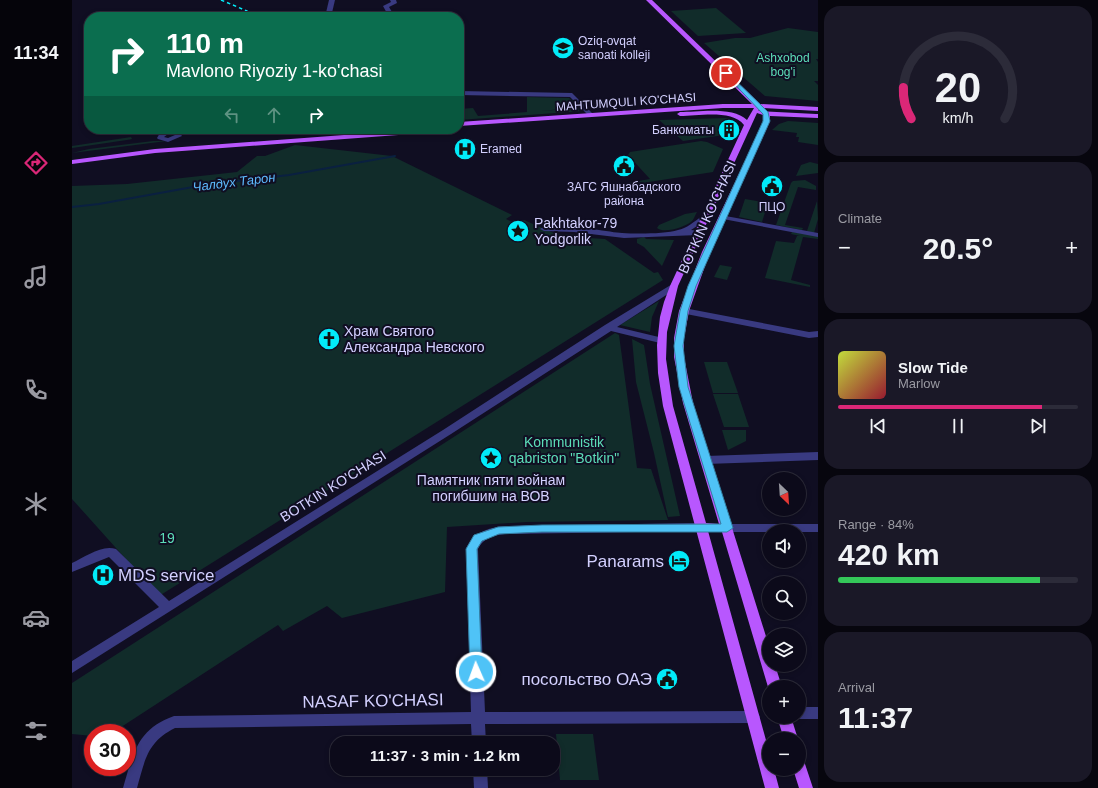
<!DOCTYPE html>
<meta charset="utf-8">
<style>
body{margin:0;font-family:Helvetica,sans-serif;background:#1a1827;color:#f1f3f6;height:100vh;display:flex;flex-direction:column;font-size:15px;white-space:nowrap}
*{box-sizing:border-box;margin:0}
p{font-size:13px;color:#9a9aa2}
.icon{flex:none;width:22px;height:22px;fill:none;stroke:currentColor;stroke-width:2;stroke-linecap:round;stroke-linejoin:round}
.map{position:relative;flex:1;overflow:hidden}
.side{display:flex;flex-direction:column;gap:6px;padding:6px;background:#07060e;width:280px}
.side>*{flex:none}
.banner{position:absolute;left:12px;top:12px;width:380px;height:122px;border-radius:16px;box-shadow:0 2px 6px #0003,0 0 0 1px #2c2b39;background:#0b6e4f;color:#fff;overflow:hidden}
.needle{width:26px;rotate:155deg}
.tools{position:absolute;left:690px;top:472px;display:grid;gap:8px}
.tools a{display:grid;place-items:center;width:44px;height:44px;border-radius:50%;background:#0c0a1a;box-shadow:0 2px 6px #0003,0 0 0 1px #2c2b39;font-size:20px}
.speed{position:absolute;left:12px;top:724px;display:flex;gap:8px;font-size:20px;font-weight:700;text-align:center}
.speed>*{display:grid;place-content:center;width:52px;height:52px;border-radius:50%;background:#0c0a1a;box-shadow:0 2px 6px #0003,0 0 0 1px #2c2b39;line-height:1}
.speed .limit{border:6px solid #d22;background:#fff;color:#111}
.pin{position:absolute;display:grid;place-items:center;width:34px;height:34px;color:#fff;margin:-17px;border:2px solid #fff;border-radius:50%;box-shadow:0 1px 4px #0007}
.me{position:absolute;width:44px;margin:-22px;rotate:358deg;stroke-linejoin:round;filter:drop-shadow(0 0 3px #0008)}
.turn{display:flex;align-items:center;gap:14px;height:84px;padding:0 16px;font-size:18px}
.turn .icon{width:52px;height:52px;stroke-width:2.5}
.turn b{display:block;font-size:28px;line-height:34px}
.lanes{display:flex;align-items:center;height:38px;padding:0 16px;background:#0003;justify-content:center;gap:20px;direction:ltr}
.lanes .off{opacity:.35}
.big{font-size:30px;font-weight:700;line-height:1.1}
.side .card{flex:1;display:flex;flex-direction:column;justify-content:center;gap:6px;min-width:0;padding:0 14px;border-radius:16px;background:#1a1827}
.side .dial{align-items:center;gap:0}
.dial svg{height:104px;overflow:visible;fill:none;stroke:#2c2b39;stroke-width:7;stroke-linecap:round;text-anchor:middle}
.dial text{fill:#f1f3f6;stroke:none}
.song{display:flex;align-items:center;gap:12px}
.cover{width:48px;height:48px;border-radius:6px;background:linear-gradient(135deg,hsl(70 70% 55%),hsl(350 70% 35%))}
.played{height:4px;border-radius:2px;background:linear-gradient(90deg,#db2777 85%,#2c2b39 85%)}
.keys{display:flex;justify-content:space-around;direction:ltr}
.heat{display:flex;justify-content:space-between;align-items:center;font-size:22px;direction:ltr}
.charge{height:6px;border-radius:3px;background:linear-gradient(90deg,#34c759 84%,#2c2b39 0)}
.trip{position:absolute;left:258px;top:736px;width:230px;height:40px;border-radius:16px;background:#0c0a1a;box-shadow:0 2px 6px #0003,0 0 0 1px #2c2b39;font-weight:700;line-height:40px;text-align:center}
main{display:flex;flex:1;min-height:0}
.tab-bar{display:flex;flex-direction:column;width:72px;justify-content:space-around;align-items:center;background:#05040a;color:#9a9aa2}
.tab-bar .icon{width:28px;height:28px}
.tab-bar .active{color:#db2777}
.tab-bar b{font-size:18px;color:#f1f3f6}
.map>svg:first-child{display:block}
.green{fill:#112c2a}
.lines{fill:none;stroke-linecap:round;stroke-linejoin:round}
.stream{stroke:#0a2040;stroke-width:2}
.minor{fill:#393a81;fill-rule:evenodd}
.major{fill:#b857fe;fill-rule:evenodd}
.rail{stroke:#02ebf9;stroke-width:1.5;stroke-dasharray:3.5 3;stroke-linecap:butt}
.route{fill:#4fc3f7;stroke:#337fa1}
.labels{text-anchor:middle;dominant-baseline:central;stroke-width:4;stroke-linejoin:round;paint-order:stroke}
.far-poi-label{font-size:12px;fill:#d3d0ff;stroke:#100e22;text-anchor:start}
.far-park-label{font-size:12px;fill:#5cdeb8;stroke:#100e22}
.far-street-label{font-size:12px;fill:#d3d0ff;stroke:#100e22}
.far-water-label{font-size:13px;font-style:italic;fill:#5ebbfe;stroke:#100e22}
.street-label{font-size:14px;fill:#d3d0ff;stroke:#100e22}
.poi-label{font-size:14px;fill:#d3d0ff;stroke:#100e22;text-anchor:start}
.park-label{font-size:14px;fill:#5cdeb8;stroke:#100e22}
.near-poi-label{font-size:17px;fill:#d3d0ff;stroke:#100e22;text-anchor:end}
.near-street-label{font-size:17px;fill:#d3d0ff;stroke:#100e22}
</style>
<main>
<nav class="tab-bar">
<b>11:34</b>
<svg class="icon active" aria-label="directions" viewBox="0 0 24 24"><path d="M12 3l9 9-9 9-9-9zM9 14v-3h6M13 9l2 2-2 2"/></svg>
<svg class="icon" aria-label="music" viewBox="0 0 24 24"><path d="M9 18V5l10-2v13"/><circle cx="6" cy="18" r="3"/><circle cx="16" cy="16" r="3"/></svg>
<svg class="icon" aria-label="phone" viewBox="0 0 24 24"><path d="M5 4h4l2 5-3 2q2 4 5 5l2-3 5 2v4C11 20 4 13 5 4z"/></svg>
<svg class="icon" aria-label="climate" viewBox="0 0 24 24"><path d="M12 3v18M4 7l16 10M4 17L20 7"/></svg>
<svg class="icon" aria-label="car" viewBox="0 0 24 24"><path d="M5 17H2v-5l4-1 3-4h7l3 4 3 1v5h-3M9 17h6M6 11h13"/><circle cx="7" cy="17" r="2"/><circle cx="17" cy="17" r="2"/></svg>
<svg class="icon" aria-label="filters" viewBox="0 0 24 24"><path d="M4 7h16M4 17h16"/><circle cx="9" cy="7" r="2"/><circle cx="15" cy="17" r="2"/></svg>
</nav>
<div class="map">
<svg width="746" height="788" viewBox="0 0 746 788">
<rect width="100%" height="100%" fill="#100e22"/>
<!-- green -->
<g class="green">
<path d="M 644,8 L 674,33 L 626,36 L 599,11 Z"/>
<path d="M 315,13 L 316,17 L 259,17 L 260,15 Z"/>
<path d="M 716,28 L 746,32 L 746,59 L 744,59 L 746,62 L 746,81 L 742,81 L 746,85 L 746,101 L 693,96 L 632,43 L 663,38 L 678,38 Z"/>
<path d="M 455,97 L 497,98 L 510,107 L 469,111 L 510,108 L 511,111 L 387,120 L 387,109 L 401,108 L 406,116 L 455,112 Z"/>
<path d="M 655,118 L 663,121 L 659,134 L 611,141 L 587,120 Z"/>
<path d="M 716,121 L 746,123 L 746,145 L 726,142 L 727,137 L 724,137 L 725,133 L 700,130 L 707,124 Z"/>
<path d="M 59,137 L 60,139 L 55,140 L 0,148 L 0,146 Z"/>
<path d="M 81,141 L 95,141 L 0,153 L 17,149 Z"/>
<path d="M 629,141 L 635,142 L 651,149 L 641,172 L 545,187 L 543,185 L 578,179 L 556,155 L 558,152 Z"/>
<path d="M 223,145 L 320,156 L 440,215 L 434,219 L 444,224 L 452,220 L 484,234 L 515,235 L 517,238 L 533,239 L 582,273 L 586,272 L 591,280 L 87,596 L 0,499 L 0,186 L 55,184 L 165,172 L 185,156 L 193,156 Z"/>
<path d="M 738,162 L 746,164 L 746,173 L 724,176 L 729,165 Z"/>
<path d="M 733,180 L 744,186 L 744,190 L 726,187 L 713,225 L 731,228 L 730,230 L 704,225 L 719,183 L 721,181 Z"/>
<path d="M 673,199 L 696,203 L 690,222 L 667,217 Z"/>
<path d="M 745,201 L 746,219 L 742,233 L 735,231 Z"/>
<path d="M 625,212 C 623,215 622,219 620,221 C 614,227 592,234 585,228 L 587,225 L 613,214 Z"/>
<path d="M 720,232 L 746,236 L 746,239 L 731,237 L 719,280 L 738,285 L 738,287 L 693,278 L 704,241 L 722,243 L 725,236 L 728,236 L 719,234 Z"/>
<path d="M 572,237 L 574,239 L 602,240 L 590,266 L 572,247 L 565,243 L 565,239 Z"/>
<path d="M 648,265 L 660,267 L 655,280 L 642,277 Z"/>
<path d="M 587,301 L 580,317 L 578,332 L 548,325 Z"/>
<path d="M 543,333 L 547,335 L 565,468 L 579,469 L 596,520 L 455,522 L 375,527 L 373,592 L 270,618 L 255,606 L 211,631 L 206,625 L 40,733 L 21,733 L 21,736 L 0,734 L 0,683 Z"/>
<path d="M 560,339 L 572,345 L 578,384 L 608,516 L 596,517 L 582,453 L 564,382 Z"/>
<path d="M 632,362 L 655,362 L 666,393 L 641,393 Z"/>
<path d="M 641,394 L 666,394 L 677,427 L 652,427 Z"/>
<path d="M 650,430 L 674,430 L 674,441 L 656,450 Z"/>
<path d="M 484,734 L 521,734 L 527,780 L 488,780 Z"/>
</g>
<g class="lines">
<!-- stream -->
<path class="stream" d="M 0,207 L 27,204 L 132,185 L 217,175 L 323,156"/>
<!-- minor -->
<g class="minor">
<path d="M 257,0 L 263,0 L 259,17 L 253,17 Z"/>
<path d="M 318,0 L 324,0 L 325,3 L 317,7 L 323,17 L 317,17 L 311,6 L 319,2 Z"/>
<path d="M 387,91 L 500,93 L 522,115 L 517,116 L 498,97 L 387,95 Z"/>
<path d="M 96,130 L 107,132 L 110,136 L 96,142 L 86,139 L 85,138 L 88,133 ZM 96,134 L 103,135 L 96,138 L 92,137 Z"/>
<path d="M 648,215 L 746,233 L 746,237 L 651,219 L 648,219 Z"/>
<path d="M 630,216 L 636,216 L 637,218 L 619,230 L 629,231 L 630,233 L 626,235 L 552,238 L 502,232 L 472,231 L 468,229 C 478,220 535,232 550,233 C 565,234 593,234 606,230 C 614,229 623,221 630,216 Z"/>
<path d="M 602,283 L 605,284 L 606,286 L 605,288 L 545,327 L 591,338 L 593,340 L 591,342 L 588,343 L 539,331 L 379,434 L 0,673 L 0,661 L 87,607 L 37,557 L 0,572 L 0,563 C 13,557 30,544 44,549 L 97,601 L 371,430 L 533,325 Z"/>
<path d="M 612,308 L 737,332 L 746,331 L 746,337 L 737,338 L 609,313 L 607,311 Z"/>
<path d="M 746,452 L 746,460 L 634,464 L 629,460 L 634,456 Z"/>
<path d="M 629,523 L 633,524 L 635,527 L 633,530 L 629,531 L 433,534 C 422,535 411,538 406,549 L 413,712 L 681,711 L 686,713 L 688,717 L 686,721 L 681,723 L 413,724 L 414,743 L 400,743 L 399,724 L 103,728 C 75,742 73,760 65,788 L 51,788 C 61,754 65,729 102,716 L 399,712 L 394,549 C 402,532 415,528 433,526 Z"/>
<path d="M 655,524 L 746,524 L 746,532 L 655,532 L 651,531 L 649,528 L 651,525 Z"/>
<path d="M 727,707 L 746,707 L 746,719 L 727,719 L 722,717 L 727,717 Z"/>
<path d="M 401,769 L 415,769 L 416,788 L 402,788 Z"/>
</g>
<!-- major -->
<g class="major">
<path d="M 574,0 L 580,0 L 688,104 L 746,107 L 746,111 L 691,108 L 686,111 L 744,114 L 746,114 L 746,118 L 698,116 L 698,121 L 638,252 L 617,311 L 612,338 L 612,357 L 621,403 L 697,646 L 697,665 L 703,665 L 710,687 L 697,687 L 697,689 L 696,687 L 650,532 L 636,531 L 697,751 L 697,769 L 702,769 L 707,788 L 693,788 L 591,406 L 586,373 L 585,345 L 588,317 L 592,302 L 598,286 L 672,125 C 660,109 626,116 608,116 L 605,114 L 608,112 C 626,112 661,106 675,120 L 682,108 L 651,108 L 387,126 L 387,122 L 651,104 L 680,104 ZM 685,113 L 691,115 L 692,121 L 630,252 L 607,311 L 602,338 L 602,357 L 611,403 L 647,524 L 634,523 L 601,406 L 594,359 L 595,332 L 606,286 Z"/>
<path d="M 352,129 L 383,129 L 380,131 L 83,153 L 0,164 L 0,160 L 83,149 Z"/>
<path d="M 705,717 L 719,717 L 726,739 L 712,739 Z"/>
<path d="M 727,760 L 732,761 L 741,788 L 727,788 L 721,769 L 727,769 Z"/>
</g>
<!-- rail -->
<path class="rail" d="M 149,0 L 175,11 L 183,17"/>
</g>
<!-- route -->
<path class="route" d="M 654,71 L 696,112 L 698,121 L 624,286 L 616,311 L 611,346 L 616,387 L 661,528 L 655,532 L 470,532 L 427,534 L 410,541 L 405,549 L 410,672 L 408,675 L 404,676 L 400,675 L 398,672 L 394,549 L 402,535 L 426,527 L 470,525 L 649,524 L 607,387 L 602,346 L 608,311 L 616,286 L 691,121 L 691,114 L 653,74 Z"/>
<!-- icons -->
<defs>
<g id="university-disc" transform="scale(1.15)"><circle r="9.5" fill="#02ebf9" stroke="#100e22"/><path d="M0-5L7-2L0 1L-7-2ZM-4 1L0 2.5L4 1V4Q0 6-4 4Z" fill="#111"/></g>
<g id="building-disc" transform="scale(1.15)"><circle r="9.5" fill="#02ebf9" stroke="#100e22"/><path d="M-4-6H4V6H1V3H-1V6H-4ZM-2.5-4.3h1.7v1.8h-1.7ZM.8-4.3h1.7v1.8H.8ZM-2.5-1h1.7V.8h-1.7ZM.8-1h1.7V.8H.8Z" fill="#111"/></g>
<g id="hospital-disc" transform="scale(1.15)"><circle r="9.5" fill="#02ebf9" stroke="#100e22"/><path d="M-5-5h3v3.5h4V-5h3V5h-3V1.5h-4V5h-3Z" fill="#111"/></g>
<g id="civic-disc" transform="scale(1.15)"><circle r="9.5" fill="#02ebf9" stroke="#100e22"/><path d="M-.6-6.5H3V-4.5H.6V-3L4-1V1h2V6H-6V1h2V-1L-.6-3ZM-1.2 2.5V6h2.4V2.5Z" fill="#111"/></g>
<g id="sight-disc" transform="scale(1.15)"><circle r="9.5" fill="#02ebf9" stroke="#100e22"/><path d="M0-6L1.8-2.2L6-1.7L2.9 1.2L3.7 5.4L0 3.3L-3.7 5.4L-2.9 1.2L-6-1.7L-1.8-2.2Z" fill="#111"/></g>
<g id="church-disc" transform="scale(1.15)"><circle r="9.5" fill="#02ebf9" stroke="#100e22"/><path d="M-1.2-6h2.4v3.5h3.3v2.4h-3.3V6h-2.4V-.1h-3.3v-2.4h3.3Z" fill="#111"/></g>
<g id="hotel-disc" transform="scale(1.15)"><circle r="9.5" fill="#02ebf9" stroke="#100e22"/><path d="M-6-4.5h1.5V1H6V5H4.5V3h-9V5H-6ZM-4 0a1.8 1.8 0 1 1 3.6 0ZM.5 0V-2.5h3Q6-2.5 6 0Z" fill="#111"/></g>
</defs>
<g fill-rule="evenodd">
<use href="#university-disc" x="491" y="48"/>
<use href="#building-disc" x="657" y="130"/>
<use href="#hospital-disc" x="393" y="149"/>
<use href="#civic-disc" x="552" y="166"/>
<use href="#civic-disc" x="700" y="186"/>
<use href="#sight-disc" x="446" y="231"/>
<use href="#church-disc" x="257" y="339"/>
<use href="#sight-disc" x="419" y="458"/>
<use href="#hotel-disc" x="607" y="561"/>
<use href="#hospital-disc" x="31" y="575"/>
<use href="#civic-disc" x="595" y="679"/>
</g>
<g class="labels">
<!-- far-poi labels -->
<g class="far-poi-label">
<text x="506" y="41">Oziq-ovqat<tspan x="506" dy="14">sanoati kolleji</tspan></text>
<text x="642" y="130" text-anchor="end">Банкоматы</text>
<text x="408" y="149">Eramed</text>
<text x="552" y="187" text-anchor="middle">ЗАГС Яшнабадского<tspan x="552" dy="14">района</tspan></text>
<text x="700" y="207" text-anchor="middle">ПЦО</text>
</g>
<!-- far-park labels -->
<g class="far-park-label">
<text x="711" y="58">Ashxobod<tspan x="711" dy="14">bog'i</tspan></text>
</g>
<!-- far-street labels -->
<g class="far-street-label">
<text transform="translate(554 102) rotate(-4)">MAHTUMQULI KO'CHASI</text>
</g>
<!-- far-water labels -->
<g class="far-water-label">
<text transform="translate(162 182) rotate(-7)">Чалдух Тарон</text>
</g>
<!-- street labels -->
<g class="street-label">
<text transform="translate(635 217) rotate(-66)">BOTKIN KO'CHASI</text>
<text transform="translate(261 486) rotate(-32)">BOTKIN KO'CHASI</text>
</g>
<!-- poi labels -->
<g class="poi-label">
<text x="462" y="223">Pakhtakor-79<tspan x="462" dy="16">Yodgorlik</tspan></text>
<text x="272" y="331">Храм Святого<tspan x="272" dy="16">Александра Невского</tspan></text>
<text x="419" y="480" text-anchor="middle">Памятник пяти войнам<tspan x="419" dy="16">погибшим на ВОВ</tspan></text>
</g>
<!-- park labels -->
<g class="park-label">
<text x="492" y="442">Kommunistik<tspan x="492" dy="16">qabriston "Botkin"</tspan></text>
<text x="95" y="538">19</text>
</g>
<!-- near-poi labels -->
<g class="near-poi-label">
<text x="592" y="561">Panarams</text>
<text x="46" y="575" text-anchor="start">MDS service</text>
<text x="580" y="679">посольство ОАЭ</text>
</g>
<!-- near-street labels -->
<g class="near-street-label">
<text transform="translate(301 701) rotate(-1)">NASAF KO'CHASI</text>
</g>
</g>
</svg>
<div class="tools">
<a><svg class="needle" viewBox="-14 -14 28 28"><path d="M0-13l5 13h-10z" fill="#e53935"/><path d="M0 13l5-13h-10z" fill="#9a9aa2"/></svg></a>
<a><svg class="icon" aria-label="sound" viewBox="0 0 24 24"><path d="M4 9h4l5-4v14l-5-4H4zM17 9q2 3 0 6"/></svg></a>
<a><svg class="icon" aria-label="search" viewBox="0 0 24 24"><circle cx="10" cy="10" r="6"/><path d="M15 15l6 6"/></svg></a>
<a><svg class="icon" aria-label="layers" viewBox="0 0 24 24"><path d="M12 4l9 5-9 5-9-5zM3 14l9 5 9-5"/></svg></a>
<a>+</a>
<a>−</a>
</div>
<div class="speed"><div class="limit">30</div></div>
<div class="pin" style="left:654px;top:73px;background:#d93025"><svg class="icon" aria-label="arrive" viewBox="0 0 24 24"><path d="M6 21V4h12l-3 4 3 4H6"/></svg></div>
<svg class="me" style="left:404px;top:672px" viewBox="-20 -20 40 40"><circle r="17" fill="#4fc3f7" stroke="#fff" stroke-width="3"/><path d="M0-11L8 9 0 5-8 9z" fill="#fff"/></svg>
<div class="trip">11:37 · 3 min · 1.2 km</div>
<div class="banner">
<div class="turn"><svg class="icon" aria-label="right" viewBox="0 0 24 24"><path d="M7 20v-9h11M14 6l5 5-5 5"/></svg><div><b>110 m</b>Mavlono Riyoziy 1-ko'chasi</div></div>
<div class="lanes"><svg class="icon off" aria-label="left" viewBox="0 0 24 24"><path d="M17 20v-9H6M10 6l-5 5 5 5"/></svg><svg class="icon off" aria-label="ahead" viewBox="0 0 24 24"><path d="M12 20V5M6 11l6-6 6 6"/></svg><svg class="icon" aria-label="right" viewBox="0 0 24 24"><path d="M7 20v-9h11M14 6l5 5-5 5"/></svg></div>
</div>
</div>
<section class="side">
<div class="card dial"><svg viewBox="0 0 100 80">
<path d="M14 69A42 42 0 1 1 86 69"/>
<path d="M14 69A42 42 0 0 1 8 45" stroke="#db2777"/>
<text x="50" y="56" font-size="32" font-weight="700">20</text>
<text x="50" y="72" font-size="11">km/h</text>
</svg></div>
<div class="card"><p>Climate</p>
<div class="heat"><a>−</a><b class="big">20.5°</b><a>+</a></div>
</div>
<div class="card">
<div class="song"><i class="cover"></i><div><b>Slow Tide</b><p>Marlow</p></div></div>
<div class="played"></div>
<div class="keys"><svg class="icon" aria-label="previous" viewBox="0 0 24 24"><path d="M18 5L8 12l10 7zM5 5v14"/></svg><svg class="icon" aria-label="pause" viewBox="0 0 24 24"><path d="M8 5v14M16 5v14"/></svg><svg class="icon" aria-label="next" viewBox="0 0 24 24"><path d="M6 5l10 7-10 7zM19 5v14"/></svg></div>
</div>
<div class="card"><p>Range · 84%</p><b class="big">420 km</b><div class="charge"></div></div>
<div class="card"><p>Arrival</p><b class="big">11:37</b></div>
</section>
</main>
